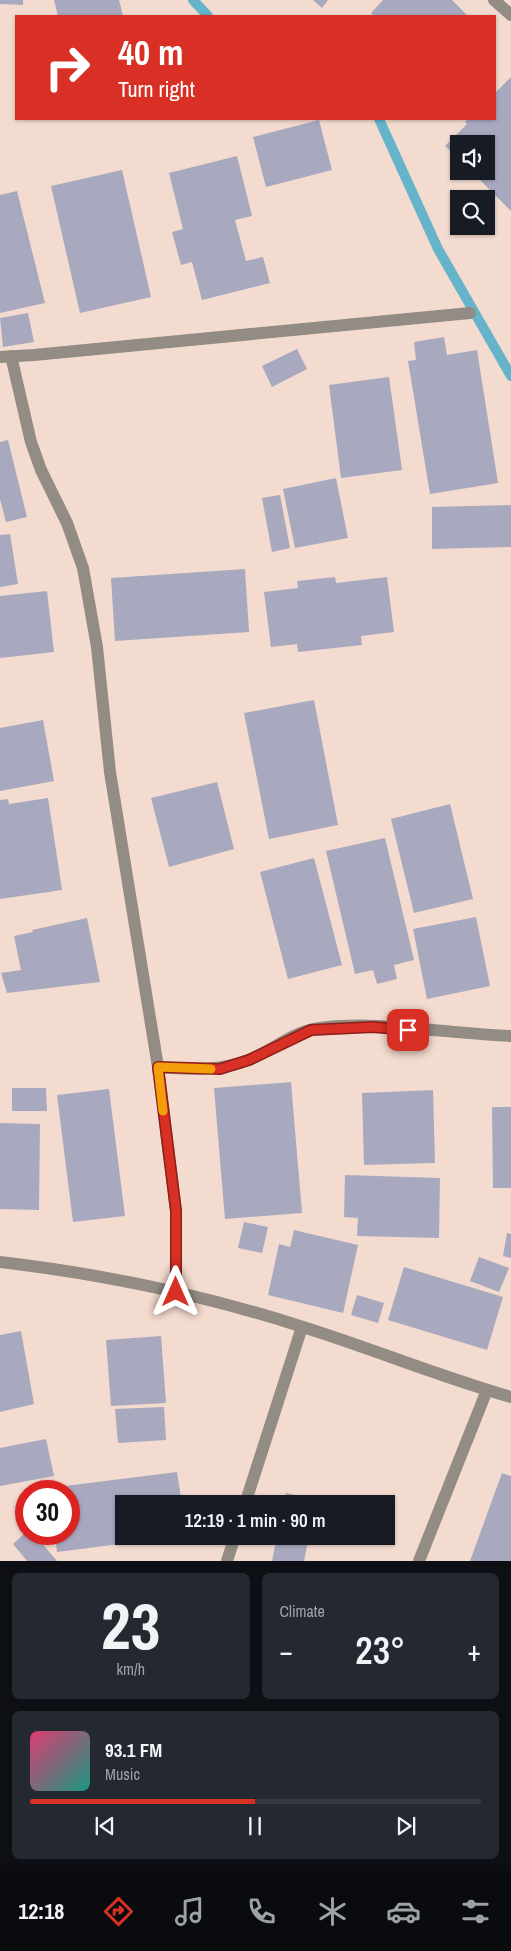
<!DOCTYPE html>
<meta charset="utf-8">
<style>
body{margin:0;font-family:"Archivo Narrow",sans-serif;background:#242831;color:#f1f3f6;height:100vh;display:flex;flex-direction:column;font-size:19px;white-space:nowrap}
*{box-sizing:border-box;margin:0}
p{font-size:16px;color:#9ea1a6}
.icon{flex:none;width:28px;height:28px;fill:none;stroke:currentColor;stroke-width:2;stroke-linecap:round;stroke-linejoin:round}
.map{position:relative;height:1561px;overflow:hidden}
.sheet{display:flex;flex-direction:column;gap:12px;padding:12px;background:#0d0f14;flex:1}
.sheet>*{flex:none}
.hud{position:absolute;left:15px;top:15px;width:481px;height:105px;border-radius:0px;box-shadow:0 1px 4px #0004;background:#d93025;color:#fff;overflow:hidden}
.buttons{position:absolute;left:450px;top:135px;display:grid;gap:10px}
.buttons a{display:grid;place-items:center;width:45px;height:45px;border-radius:0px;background:#171b24;box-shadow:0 1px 4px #0004;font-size:25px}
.speed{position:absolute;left:15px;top:1480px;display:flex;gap:10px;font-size:25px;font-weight:700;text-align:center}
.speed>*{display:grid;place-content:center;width:65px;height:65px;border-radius:50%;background:#171b24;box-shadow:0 1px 4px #0004;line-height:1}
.speed .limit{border:8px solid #d22;background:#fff;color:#111}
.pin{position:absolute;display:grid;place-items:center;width:42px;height:42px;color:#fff;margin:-21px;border-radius:10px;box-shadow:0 2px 8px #0006}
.me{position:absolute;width:55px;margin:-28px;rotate:0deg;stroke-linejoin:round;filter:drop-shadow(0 0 4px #0008)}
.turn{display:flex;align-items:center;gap:18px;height:105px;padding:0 20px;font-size:22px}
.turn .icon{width:65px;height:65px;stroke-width:2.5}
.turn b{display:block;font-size:35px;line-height:42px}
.big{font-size:38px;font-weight:600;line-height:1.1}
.sheet .tile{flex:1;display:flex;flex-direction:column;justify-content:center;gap:8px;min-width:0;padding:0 18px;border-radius:8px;background:#242831}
.sheet .dial{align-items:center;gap:0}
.dial b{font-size:65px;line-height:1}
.song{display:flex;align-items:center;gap:15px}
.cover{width:60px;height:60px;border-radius:8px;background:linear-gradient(135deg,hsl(340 70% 55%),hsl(170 70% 35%))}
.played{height:5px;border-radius:2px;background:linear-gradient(90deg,#d93025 50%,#363941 50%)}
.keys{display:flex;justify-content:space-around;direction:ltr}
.heat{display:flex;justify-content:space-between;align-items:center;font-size:28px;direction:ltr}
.sheet .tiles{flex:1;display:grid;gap:12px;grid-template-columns:1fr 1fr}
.tile:last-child{grid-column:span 2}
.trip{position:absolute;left:115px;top:1495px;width:280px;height:50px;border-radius:0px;background:#171b24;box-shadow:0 1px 4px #0004;font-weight:600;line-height:50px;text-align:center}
.dock{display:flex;height:80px;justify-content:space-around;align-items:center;background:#090b0e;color:#9ea1a6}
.dock .icon{width:35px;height:35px}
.dock .active{color:#d93025}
.dock b{font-size:22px;color:#f1f3f6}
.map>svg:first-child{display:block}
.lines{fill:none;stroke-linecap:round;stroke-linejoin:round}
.stream{stroke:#65b4c9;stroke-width:10}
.building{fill:#a8a9bf}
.minor{stroke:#928c84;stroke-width:12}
.route-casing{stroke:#8d1f18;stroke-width:12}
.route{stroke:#d93025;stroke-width:9}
.slow{stroke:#f59e0b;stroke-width:9}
</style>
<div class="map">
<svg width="511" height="1561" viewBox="0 0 511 1561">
<rect width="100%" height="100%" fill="#f3dbcf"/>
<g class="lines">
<!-- stream -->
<g class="stream">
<path d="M 193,0 L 208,16"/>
<path d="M 379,119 L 438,249 L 511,376"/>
</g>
</g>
<!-- building -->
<g class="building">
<path d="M 0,0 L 23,0 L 23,5 L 0,4 Z"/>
<path d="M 54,0 L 119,0 L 123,16 L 58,16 Z"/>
<path d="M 313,0 L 328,0 L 322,8 Z"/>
<path d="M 383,0 L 452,0 L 468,16 L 374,16 L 371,13 Z"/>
<path d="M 511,77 L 511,211 L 471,171 L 486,171 L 486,144 L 459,144 L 459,159 L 445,146 L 467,124 L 465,122 L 468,119 L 495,119 L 495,93 Z"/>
<path d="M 319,120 L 332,170 L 266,187 L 253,137 Z"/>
<path d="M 237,156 L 252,216 L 235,220 L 246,261 L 263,257 L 270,283 L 202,300 L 192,262 L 181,265 L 172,232 L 183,229 L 169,173 Z"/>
<path d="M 122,170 L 151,297 L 80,313 L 51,186 Z"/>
<path d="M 17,191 L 45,303 L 0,313 L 0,195 Z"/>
<path d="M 28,313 L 34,342 L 3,347 L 0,318 Z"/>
<path d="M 444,337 L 447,355 L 477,350 L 498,483 L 430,494 L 408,361 L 416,360 L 414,342 Z"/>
<path d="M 297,349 L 307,369 L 272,387 L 262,366 Z"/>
<path d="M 389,377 L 402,470 L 341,478 L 329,385 Z"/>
<path d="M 8,440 L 27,517 L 6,522 L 0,499 L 0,442 Z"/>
<path d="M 336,478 L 348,538 L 295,548 L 283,489 Z"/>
<path d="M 280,495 L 290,548 L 272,552 L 262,498 Z"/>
<path d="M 511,505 L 511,547 L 432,549 L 432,507 Z"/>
<path d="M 10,534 L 18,584 L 0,587 L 0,535 Z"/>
<path d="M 245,569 L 249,632 L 115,641 L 111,578 Z"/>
<path d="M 335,577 L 336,583 L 387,577 L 394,632 L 361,636 L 362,645 L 298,652 L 297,644 L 271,647 L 264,592 L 298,588 L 297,581 Z"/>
<path d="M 47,591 L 54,652 L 0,658 L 0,596 Z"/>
<path d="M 314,700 L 338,825 L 269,839 L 244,713 Z"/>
<path d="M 43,720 L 54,781 L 0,791 L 0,728 Z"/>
<path d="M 217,782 L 234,849 L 169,867 L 151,798 Z"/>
<path d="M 48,798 L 62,890 L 0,899 L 0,800 L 8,799 L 9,804 Z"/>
<path d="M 450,804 L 473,899 L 414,913 L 391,819 Z"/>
<path d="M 385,838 L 414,960 L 394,965 L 397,979 L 377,984 L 373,970 L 355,974 L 326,851 Z"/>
<path d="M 314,858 L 342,965 L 288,979 L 260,872 Z"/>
<path d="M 476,917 L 490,986 L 427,999 L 413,929 Z"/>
<path d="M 87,918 L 100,982 L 7,993 L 1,973 L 21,970 L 14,936 L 33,932 L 32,930 Z"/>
<path d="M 291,1082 L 302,1213 L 225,1219 L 214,1088 Z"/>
<path d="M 12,1088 L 46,1088 L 47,1111 L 12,1111 Z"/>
<path d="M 109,1089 L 125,1216 L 73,1222 L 57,1095 Z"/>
<path d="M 433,1090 L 435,1163 L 364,1165 L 362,1093 Z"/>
<path d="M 492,1107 L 511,1107 L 511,1188 L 493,1188 Z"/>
<path d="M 0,1123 L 40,1124 L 39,1210 L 0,1209 Z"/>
<path d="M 345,1175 L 440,1178 L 439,1238 L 357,1236 L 358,1218 L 344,1217 Z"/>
<path d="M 244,1222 L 268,1227 L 262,1253 L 238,1248 Z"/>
<path d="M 294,1230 L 358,1245 L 343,1313 L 268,1295 L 279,1244 L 290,1247 Z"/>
<path d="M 507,1233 L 511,1234 L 511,1258 L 503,1256 Z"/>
<path d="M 479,1257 L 509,1268 L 499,1292 L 470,1281 Z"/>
<path d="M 404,1267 L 503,1297 L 487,1350 L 388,1320 Z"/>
<path d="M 357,1295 L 384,1303 L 378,1323 L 351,1315 Z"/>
<path d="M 21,1331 L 34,1404 L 0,1412 L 0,1335 Z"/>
<path d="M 161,1336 L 166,1403 L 111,1406 L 106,1340 Z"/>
<path d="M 164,1407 L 166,1440 L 118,1443 L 115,1409 Z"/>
<path d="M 46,1439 L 54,1476 L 0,1486 L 0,1448 Z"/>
<path d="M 177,1472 L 182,1504 L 124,1504 L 124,1536 L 175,1537 L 57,1552 L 55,1534 L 69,1534 L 69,1491 L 49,1491 L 49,1488 Z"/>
<path d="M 502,1473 L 511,1476 L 511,1561 L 470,1561 Z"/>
<path d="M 286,1493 L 317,1500 L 316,1504 L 284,1504 Z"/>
<path d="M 26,1532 L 26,1534 L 34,1534 L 57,1561 L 27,1561 L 13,1544 Z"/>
<path d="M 277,1536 L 309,1536 L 304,1561 L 272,1561 Z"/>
</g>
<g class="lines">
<!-- minor -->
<g class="minor">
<path d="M 494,0 L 511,15"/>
<path d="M 11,356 L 31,442 L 41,470 L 67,523 L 83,568 L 97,647 L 110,772 L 158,1067 L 176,1211 L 176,1291"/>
<path d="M 0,357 L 34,355 L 470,313"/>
<path d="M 158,1067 C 189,1069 218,1072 248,1060 C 270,1052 290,1034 313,1029 C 372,1019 450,1034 511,1036"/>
<path d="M 0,1262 C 103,1274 204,1295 303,1327 C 373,1349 441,1377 511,1397"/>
<path d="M 245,1504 L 302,1327"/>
<path d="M 227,1561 L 235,1536"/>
<path d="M 419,1561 L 487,1390"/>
</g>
</g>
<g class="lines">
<!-- route casing -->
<g class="route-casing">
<path id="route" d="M 176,1292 L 176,1211 L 158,1067 L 220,1069 L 249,1060 L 311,1030 L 373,1027 L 408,1030"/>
</g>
<!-- route -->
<use href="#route" class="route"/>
<!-- slow -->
<path class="slow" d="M 163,1111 L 158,1067 L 211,1069"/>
</g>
</svg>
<div class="buttons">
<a><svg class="icon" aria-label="sound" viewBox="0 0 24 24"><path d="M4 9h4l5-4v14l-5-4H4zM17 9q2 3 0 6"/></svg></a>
<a><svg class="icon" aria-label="search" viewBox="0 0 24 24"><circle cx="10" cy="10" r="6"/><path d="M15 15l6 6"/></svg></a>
</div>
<div class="speed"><div class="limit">30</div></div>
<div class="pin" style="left:408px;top:1030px;background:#d93025"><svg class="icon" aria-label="arrive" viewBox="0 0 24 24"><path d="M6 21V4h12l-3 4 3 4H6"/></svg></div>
<svg class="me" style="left:176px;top:1292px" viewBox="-20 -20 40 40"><path d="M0-17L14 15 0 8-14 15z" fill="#d93025" stroke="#fff" stroke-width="4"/></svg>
<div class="trip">12:19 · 1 min · 90 m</div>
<div class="hud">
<div class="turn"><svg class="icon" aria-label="right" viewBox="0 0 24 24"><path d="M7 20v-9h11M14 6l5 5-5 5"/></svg><div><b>40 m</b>Turn right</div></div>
</div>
</div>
<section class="sheet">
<div class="tiles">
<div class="tile dial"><b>23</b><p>km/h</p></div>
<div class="tile"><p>Climate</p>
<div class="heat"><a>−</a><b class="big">23°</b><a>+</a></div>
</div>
<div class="tile">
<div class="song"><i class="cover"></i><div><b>93.1 FM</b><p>Music</p></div></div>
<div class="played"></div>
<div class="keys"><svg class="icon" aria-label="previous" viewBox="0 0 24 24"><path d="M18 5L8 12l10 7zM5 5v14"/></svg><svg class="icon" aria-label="pause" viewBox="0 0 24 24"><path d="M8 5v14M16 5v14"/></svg><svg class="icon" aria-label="next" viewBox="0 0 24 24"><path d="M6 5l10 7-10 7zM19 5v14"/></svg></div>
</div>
</div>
</section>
<nav class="dock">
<b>12:18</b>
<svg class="icon active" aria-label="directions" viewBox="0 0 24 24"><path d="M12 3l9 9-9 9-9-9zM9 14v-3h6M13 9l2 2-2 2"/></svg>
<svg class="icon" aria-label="music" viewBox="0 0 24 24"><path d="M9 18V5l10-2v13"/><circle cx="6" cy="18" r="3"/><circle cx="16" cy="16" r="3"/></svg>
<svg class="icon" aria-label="phone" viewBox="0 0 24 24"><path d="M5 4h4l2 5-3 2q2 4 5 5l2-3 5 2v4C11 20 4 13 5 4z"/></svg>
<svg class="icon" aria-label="climate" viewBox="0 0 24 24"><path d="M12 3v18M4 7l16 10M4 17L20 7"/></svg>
<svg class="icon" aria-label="car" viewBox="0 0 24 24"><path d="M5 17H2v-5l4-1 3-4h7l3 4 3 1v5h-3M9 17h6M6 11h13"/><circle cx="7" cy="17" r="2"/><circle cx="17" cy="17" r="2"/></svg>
<svg class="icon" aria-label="filters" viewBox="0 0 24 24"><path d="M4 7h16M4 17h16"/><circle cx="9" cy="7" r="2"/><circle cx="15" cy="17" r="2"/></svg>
</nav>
